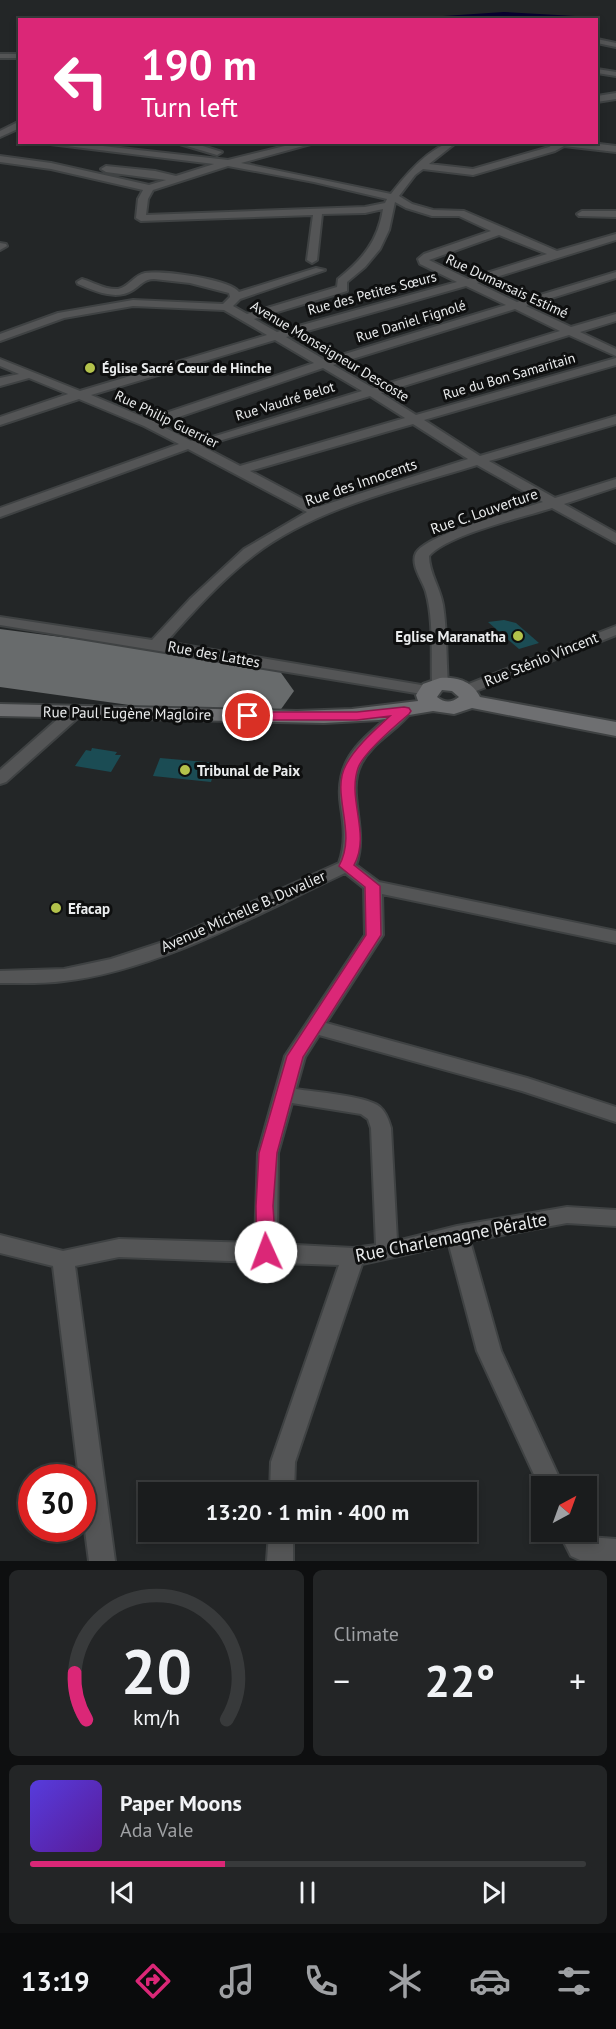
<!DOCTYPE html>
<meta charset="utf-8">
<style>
body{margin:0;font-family:"PT Sans",sans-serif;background:#232526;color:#f1f3f6;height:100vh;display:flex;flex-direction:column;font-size:22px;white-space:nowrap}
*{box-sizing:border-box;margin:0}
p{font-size:20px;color:#9fa1a4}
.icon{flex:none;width:33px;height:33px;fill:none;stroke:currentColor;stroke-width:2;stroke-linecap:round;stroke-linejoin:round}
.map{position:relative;height:1561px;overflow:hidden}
.sheet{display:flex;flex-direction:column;gap:9px;padding:9px;background:#0e0f10;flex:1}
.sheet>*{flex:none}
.top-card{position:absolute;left:18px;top:18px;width:580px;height:126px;border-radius:0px;box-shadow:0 3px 9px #0003,0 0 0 2px #383a3b;background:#db2777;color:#fff;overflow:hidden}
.needle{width:39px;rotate:41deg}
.controls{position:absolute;left:531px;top:1476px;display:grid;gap:12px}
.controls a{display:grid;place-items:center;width:66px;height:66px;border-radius:0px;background:#1a1c1d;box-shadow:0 3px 9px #0003,0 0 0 2px #383a3b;font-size:30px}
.speed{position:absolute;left:18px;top:1464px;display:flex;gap:12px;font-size:30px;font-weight:700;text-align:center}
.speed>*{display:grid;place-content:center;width:78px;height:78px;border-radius:50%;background:#1a1c1d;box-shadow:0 3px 9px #0003,0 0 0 2px #383a3b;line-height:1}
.speed .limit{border:9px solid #d22;background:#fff;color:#111}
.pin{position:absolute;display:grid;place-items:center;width:51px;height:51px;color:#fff;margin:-26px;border:3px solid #fff;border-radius:50%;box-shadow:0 2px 6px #0007}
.me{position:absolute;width:66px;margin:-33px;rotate:358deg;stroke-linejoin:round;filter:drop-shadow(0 0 4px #0008)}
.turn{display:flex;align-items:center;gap:21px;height:126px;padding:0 24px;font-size:27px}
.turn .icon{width:78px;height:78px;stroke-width:2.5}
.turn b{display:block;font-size:42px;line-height:51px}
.big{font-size:45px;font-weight:600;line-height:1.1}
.sheet .card{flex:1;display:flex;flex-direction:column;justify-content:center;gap:9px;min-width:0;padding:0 21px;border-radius:9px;background:#232526}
.sheet .dial{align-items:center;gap:0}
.dial svg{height:156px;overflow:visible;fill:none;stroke:#383a3b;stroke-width:7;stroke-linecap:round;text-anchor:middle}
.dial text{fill:#f1f3f6;stroke:none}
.song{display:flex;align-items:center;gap:18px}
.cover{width:72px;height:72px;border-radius:9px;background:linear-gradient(135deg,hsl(250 70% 55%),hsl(270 70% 35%))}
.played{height:6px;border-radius:3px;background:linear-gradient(90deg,#db2777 35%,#383a3b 35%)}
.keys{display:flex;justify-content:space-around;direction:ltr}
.heat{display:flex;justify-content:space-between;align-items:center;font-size:33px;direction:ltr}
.sheet .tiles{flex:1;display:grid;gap:9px;grid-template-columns:1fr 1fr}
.card:last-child{grid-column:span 2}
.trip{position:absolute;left:138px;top:1482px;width:339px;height:60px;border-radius:0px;background:#1a1c1d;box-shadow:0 3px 9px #0003,0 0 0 2px #383a3b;font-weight:600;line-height:60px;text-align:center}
.tab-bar{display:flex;height:96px;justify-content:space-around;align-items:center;background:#0a0b0c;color:#9fa1a4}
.tab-bar .icon{width:42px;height:42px}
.tab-bar .on{color:#db2777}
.tab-bar b{font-size:27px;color:#f1f3f6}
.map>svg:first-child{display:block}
.water{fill:#08012f}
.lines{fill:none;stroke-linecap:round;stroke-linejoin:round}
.runway{fill:#686b6c;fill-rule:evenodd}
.building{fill:#1b4c54}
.minor-casing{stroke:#3f4243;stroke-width:4}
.secondary-casing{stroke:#3f4243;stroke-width:4}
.minor{fill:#545556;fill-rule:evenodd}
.secondary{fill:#6e6f71;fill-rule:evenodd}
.route{fill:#db2777;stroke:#8e194d;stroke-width:1.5}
.poi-dot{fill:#b3c24b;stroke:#0e0f0f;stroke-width:2}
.labels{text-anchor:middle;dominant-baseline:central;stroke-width:6;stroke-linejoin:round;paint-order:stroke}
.far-street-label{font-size:14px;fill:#eaeced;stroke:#0e0f0f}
.far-poi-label{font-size:14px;font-weight:bold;fill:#eaeced;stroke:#0e0f0f;text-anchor:start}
.street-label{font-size:15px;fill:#eaeced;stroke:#0e0f0f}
.poi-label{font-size:15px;font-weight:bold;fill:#eaeced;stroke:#0e0f0f;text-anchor:start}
.near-street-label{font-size:18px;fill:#eaeced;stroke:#0e0f0f}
</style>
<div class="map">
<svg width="616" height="1561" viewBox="0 0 616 1561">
<rect width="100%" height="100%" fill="#232627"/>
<!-- water -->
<path class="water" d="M 504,12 L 575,16 L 597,20 L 398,19 Z"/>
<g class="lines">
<!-- runway -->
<path class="runway" d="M 0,629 L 244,661 L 279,670 L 294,691 L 279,712 L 244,721 L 0,687 Z"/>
</g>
<!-- building -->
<g class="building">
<path d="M 504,620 L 516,623 L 539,643 L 519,649 L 488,622 Z"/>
<path d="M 92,748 L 117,752 L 115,755 L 121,755 L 111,772 L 75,766 L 86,750 L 91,751 Z"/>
<path d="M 160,758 L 217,763 L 211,782 L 153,776 Z"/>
</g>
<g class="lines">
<!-- minor casing -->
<g class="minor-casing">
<g id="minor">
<path d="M 597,39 L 616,43 L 616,47 L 597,43 Z"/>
<rect x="0" y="54" width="20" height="4"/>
<path d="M 597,69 L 616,72 L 616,76 L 597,73 Z"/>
<path d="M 616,93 L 616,99 L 597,102 L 597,96 Z"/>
<path d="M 20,121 L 20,128 L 0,137 L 0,131 Z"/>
<path d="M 34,142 L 67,142 L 228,160 L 301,142 L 318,142 L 241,163 L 391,194 C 405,176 433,142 457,142 L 429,164 L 473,169 L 549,147 L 554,144 L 551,142 L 583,142 L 616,146 L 616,152 L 564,146 L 555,151 L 473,175 L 423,169 L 415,175 L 399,196 L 412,204 L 433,210 L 464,211 L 557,251 L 616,234 L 616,240 L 477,283 L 517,302 L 616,272 L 616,278 L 526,306 L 571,327 L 616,314 L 616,321 L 580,332 L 616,349 L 616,356 L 569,335 L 381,393 L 416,415 L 616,358 L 616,365 L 424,420 L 480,456 L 616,416 L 616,424 L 489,461 L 555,498 L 616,479 L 616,487 L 564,504 L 616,533 L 616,543 L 552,508 C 524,517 446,535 429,556 C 429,573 440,587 443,605 C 447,630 446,658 448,684 L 440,689 L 435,687 L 432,684 C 431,655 434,621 426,592 C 423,581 410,565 416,553 C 426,534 518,510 543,502 L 477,465 C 403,488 315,508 254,555 C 221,580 193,612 166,642 L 433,687 L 436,690 L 433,693 L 428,695 L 0,625 L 0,617 L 152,640 L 190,599 L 244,549 L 307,512 L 188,449 L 0,517 L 0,508 L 179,444 L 144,426 L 79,399 L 0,425 L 0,417 L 68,394 L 29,378 L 0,386 L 0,378 L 19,374 L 0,366 L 0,359 L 80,391 L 267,335 L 224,310 L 133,306 L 64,318 L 0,341 L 0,334 L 58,313 L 133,300 L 223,304 L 230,297 L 229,293 L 190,283 L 154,279 C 144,279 141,285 133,290 C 116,301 95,291 78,284 L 77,282 L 82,279 C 93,282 105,290 118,289 C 129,287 134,275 145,273 C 162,270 230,279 239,292 L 316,268 L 325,270 L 240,299 L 233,306 L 247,314 L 337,287 L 338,279 C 363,259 378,241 383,209 L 365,213 L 322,214 L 317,260 L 312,263 L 307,260 L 313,215 L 141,221 L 136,218 L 138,199 L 143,190 L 51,169 L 0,162 L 0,156 L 51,163 L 149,185 L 166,180 L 106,172 L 101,169 L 106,166 L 155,171 L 176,176 L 214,164 ZM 228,166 L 314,182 L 387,199 L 385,203 L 365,207 L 146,215 L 148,199 L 153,190 ZM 395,202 L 406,208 L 432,216 L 459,216 L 491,231 L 424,254 L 418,259 L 420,264 L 457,282 L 277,332 L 254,319 L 347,291 L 347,282 L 365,267 L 380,249 L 389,230 ZM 499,235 L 547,254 L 468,279 L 429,260 ZM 466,286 L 506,305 L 325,360 L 286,337 ZM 515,309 L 560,331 L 373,388 L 333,365 ZM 275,340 L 314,363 L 148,419 L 91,395 ZM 323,368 L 362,391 L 209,438 L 191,441 L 158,424 ZM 370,396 L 405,418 L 240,466 L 202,446 ZM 413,424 L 468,459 L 318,507 L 250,471 Z"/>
<path d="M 173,142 L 190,142 L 222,152 L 217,155 Z"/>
<path d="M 582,211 L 616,211 L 616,217 L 579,216 L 577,214 Z"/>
<path d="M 0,243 L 6,244 L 7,246 L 0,250 Z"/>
<path d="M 616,626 L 616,635 L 471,693 L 461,693 L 458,690 L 461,687 Z"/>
<path d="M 404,706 L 412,711 C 397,731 372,742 361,764 C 346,793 369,830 356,865 L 379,882 L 616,931 L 616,943 L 382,894 L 383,935 L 326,1023 L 527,1078 L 616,1107 L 616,1122 L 522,1091 L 319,1035 L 305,1057 L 296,1089 C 314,1092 368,1096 380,1107 C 386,1112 389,1121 391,1128 L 397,1241 L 457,1226 L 567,1207 L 616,1210 L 616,1226 L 567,1223 L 470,1241 L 501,1351 L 563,1486 L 542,1486 L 542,1492 L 477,1351 L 449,1245 L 362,1264 L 295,1462 L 294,1492 L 270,1492 L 271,1462 L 339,1265 L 119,1257 L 75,1266 L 115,1561 L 89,1561 L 82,1507 L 82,1478 L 79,1478 L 53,1266 L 0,1253 L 0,1235 L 63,1251 L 119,1239 L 255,1243 L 258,1153 L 285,1056 L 365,935 L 364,888 L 345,873 C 259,913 159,970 64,981 C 43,984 21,983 0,983 L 0,971 L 64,969 L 111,959 L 166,941 L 339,863 C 346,844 344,826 341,807 C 333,756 364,739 398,708 ZM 292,1103 L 361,1114 L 368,1119 L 371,1128 L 376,1245 L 353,1248 L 277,1244 L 278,1153 Z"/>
<path d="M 75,707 L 83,712 L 81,715 L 6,782 L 0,784 L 0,770 L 69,709 Z"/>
<path d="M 269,1532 L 293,1532 L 293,1561 L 267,1561 Z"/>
<path d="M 559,1532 L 585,1532 L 588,1537 L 616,1539 L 616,1561 L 580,1560 L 571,1556 Z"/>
</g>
</g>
<!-- secondary casing -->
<g class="secondary-casing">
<path id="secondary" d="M 440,678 C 457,677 472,681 480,697 L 616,722 L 616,736 L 472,708 L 454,714 L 433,711 L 379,720 L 324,723 L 0,716 L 0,704 L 297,711 L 352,709 L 418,701 L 416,695 L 423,684 ZM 442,690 L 452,691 L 459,697 C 451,703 445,703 437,697 Z"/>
</g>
<!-- minor -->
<use href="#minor" class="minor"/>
<!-- secondary -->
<use href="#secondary" class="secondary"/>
</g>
<!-- route -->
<path class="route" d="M 404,707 L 409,708 L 411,711 L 409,714 C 396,725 363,753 358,768 C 347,800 371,834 354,865 L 380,886 L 381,935 L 303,1057 L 277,1153 L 273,1206 L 276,1252 L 273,1257 L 266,1259 L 260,1257 L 257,1252 L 256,1206 L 259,1153 L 287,1056 L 366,935 L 365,887 L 339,866 C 358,832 330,794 346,765 C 355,747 375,730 390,716 L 357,720 L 248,720 L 242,716 L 248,712 L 357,712 Z"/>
<!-- markers -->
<g class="poi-dot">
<circle cx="90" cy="368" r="6"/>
<circle cx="518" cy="636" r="6"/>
<circle cx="185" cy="770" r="6"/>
<circle cx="56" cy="908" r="6"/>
</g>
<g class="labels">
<!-- far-street labels -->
<g class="far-street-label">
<text transform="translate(507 286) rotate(25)">Rue Dumarsais Estimé</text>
<text transform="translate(372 293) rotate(-15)">Rue des Petites Sœurs</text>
<text transform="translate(411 321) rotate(-17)">Rue Daniel Fignolé</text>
<text transform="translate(330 351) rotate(31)">Avenue Monseigneur Descoste</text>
<text transform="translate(509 376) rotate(-16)">Rue du Bon Samaritain</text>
<text transform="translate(285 401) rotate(-17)">Rue Vaudré Belot</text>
<text transform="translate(167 419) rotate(26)">Rue Philip Guerrier</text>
</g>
<!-- far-poi labels -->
<g class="far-poi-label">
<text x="102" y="368">Église Sacré Cœur de Hinche</text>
</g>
<!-- street labels -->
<g class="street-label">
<text transform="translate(361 482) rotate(-19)">Rue des Innocents</text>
<text transform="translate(484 511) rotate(-19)">Rue C. Louverture</text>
<text transform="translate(214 654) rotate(10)">Rue des Lattes</text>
<text transform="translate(541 659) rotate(-22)">Rue Sténio Vincent</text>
<text transform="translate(127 713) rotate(1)">Rue Paul Eugène Magloire</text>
<text transform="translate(243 911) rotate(-24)">Avenue Michelle B. Duvalier</text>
</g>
<!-- poi labels -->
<g class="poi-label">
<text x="506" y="636" text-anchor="end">Eglise Maranatha</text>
<text x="197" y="770">Tribunal de Paix</text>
<text x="68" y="908">Efacap</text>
</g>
<!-- near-street labels -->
<g class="near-street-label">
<text transform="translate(451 1237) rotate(-11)">Rue Charlemagne Péralte</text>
</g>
</g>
</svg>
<div class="controls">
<a><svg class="needle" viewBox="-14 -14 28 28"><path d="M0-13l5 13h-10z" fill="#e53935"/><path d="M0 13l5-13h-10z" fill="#9fa1a4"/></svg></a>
</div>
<div class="speed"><div class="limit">30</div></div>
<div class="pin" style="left:248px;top:716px;background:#d93025"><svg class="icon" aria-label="arrive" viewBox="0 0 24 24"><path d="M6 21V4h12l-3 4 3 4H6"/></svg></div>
<svg class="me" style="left:266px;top:1252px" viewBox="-20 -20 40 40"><circle r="19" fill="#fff"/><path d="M0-13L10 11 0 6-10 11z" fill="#db2777"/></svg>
<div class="trip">13:20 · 1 min · 400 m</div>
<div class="top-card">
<div class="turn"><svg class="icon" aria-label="left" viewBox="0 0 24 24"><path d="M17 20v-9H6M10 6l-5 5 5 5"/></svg><div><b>190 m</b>Turn left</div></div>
</div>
</div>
<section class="sheet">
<div class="tiles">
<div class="card dial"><svg viewBox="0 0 100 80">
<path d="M14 69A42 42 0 1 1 86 69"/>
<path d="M14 69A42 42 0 0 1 8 45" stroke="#db2777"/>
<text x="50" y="56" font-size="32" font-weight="700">20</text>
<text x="50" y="72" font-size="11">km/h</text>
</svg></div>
<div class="card"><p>Climate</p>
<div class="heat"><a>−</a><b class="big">22°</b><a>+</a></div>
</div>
<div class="card">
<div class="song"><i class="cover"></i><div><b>Paper Moons</b><p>Ada Vale</p></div></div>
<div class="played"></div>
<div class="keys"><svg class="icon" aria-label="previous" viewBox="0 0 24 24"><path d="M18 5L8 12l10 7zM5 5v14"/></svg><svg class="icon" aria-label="pause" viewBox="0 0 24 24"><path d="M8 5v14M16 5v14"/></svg><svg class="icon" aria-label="next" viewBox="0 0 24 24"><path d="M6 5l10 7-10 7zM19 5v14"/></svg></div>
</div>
</div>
</section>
<nav class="tab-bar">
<b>13:19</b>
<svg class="icon on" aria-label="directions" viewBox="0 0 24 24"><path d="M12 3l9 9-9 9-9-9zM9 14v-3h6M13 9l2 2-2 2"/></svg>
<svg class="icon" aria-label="music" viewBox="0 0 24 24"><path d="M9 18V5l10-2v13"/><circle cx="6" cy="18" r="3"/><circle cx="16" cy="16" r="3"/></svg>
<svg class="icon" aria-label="phone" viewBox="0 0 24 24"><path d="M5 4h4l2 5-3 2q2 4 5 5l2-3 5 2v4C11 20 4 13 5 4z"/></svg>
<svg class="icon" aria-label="climate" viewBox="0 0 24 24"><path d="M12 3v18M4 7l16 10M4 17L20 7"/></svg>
<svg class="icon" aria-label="car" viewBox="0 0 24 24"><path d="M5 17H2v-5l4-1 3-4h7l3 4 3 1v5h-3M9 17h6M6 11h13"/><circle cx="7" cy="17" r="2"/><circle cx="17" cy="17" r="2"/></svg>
<svg class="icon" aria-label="filters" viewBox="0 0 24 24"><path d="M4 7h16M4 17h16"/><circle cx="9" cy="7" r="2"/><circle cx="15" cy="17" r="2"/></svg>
</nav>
